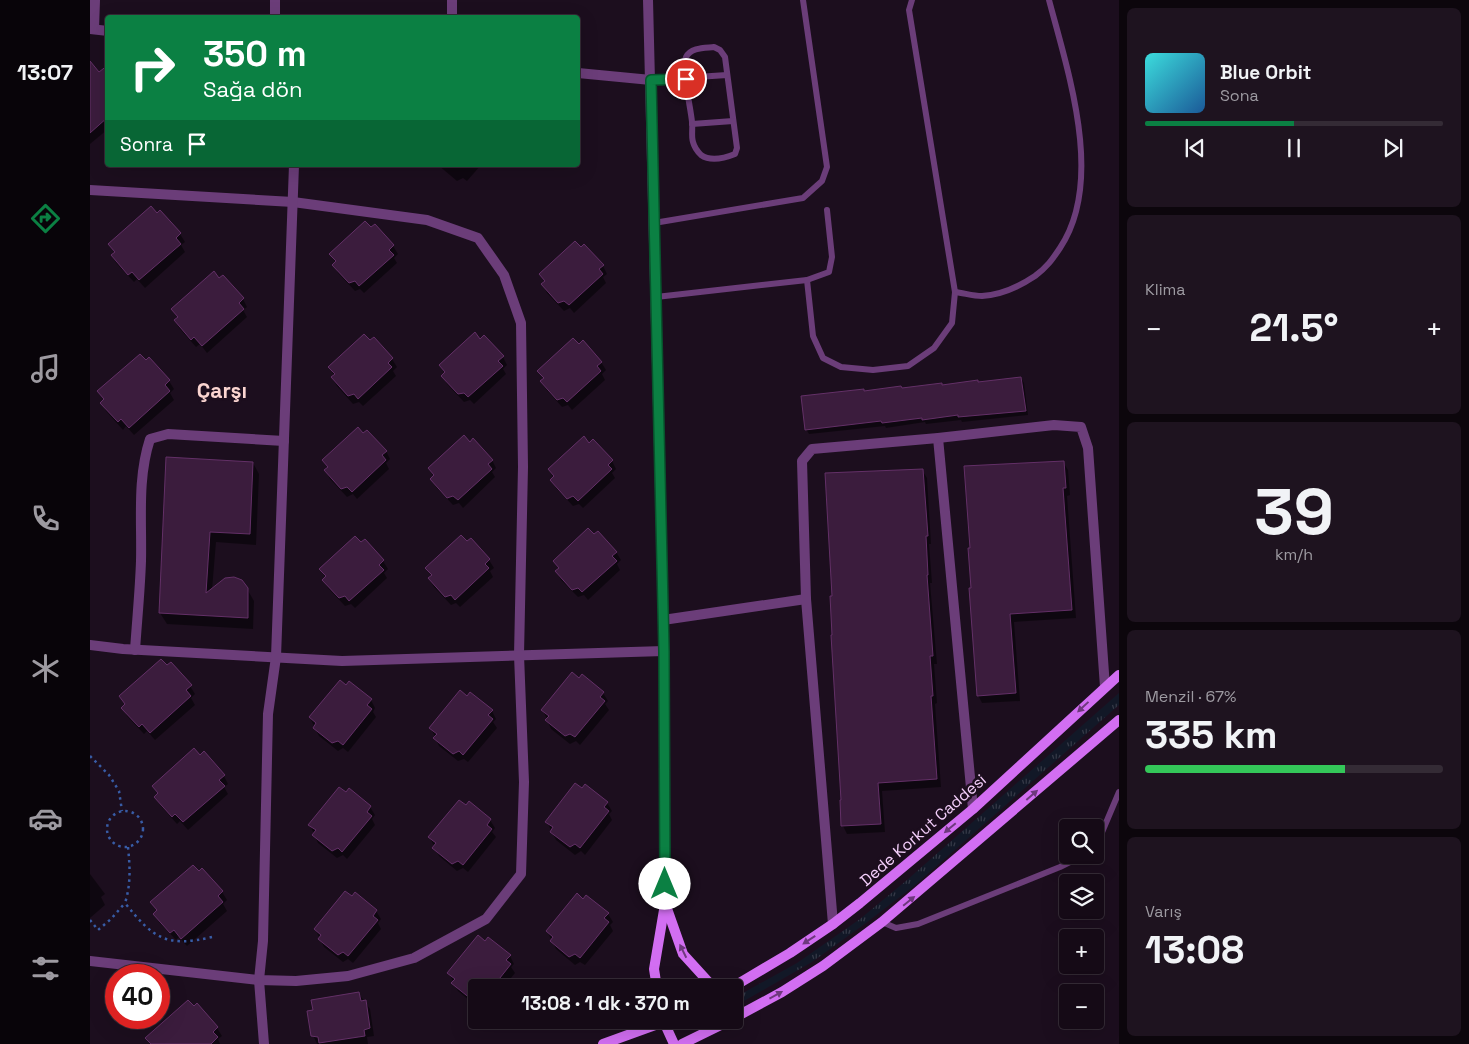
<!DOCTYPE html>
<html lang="tr">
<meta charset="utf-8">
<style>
body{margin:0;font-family:"Space Grotesk",sans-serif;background:#1e131f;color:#f1f3f6;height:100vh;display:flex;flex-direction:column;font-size:19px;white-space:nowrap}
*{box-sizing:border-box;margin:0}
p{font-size:16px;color:#9d9aa1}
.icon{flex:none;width:28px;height:28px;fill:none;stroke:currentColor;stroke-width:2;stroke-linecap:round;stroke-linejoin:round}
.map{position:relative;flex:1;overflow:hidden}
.sheet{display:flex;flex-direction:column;gap:8px;padding:8px;background:#0c060c;width:350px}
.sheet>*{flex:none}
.hud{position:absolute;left:15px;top:15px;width:475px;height:152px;border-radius:5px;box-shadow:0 5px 20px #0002,0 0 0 1px #342b35;background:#0b8043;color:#fff;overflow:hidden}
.fabs{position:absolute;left:969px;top:819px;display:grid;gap:10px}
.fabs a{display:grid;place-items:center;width:45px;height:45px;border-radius:5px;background:#150a16;box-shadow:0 5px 20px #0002,0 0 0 1px #342b35;font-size:25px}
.speed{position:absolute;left:15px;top:964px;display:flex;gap:10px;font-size:25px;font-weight:700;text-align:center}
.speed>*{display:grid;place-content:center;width:65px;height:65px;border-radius:50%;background:#150a16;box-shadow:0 5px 20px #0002,0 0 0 1px #342b35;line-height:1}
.speed .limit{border:8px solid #d22;background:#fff;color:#111}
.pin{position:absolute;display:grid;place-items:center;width:42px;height:42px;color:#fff;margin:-21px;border:2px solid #fff;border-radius:50%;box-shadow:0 1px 5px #0007}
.me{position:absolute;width:55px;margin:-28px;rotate:0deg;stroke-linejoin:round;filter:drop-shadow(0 0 4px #0008)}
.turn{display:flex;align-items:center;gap:18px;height:105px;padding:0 15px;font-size:22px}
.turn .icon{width:65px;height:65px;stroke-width:2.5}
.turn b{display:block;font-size:35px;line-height:42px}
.then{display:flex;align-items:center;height:48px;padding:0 15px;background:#0003;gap:10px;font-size:19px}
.big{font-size:38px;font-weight:700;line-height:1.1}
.sheet .widget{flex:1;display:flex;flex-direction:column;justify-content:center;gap:8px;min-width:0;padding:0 18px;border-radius:8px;background:#1e131f}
.sheet .dial{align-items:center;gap:0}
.dial b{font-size:65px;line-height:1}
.song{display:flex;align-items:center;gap:15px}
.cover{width:60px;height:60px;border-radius:8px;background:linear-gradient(135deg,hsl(180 70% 55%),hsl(210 70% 35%))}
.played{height:5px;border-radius:2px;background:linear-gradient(90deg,#0b8043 50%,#342b35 50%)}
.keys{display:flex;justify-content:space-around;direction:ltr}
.heat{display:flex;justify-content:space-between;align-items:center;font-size:28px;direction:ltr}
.charge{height:8px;border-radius:4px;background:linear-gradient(90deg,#34c759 67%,#342b35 0)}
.trip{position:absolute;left:378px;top:979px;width:275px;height:50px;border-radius:5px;background:#150a16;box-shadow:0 5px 20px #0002,0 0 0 1px #342b35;font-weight:700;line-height:50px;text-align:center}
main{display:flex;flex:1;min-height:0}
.menu{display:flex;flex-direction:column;width:90px;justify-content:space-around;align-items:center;background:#080409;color:#9d9aa1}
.menu .icon{width:35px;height:35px}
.menu .current{color:#0b8043}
.menu b{font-size:22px;color:#f1f3f6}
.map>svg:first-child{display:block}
.grass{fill:url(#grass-tufts)}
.shadow{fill:#0007}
.building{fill:#3b1c3d;stroke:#633067}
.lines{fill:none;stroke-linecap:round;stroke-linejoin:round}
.path{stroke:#385ca6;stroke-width:2.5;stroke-dasharray:2.5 4;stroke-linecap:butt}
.service{stroke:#6b3d79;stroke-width:6}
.minor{stroke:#6b3d79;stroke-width:10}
.tertiary{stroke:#6b3d79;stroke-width:10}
.secondary{stroke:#d26ef2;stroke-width:10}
.oneway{fill:#6e397d}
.route-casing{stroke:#07532c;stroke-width:12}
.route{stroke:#0b8043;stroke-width:9}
.labels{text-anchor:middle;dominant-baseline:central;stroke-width:5;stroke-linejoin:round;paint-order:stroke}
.street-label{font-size:16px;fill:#f4cffb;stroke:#1c0e1e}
.district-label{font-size:21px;font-weight:bold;fill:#fbd5d1;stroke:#1c0e1e}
</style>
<main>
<nav class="menu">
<b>13:07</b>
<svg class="icon current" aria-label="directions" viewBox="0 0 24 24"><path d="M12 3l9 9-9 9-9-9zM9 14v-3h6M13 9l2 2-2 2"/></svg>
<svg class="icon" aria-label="music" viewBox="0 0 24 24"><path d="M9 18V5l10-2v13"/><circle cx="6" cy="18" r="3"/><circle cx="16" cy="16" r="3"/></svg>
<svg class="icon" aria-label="phone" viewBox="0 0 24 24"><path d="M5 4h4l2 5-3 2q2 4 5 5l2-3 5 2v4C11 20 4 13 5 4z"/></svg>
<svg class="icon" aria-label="climate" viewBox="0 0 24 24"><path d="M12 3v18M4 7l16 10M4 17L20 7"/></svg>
<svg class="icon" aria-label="car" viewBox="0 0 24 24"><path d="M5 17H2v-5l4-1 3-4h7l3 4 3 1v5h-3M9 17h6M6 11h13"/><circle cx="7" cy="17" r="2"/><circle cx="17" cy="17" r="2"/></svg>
<svg class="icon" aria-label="filters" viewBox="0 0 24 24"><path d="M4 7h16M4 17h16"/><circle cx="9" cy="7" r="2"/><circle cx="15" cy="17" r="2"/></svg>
</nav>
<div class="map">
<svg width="1029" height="1044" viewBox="0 0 1029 1044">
<defs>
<pattern id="grass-tufts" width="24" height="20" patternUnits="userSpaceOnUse" patternTransform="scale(1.25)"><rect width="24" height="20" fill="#121827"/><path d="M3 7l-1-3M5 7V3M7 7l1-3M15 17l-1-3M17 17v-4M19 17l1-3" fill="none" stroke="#353947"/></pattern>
</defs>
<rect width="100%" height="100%" fill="#1c0e1e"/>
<!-- grass -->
<path class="grass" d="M 1029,693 L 1029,705 L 824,886 L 772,926 L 722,962 L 647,1005 L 644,998 L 707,963 L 770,919 L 817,880 Z"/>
<!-- shadow -->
<g class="shadow">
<path d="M 0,70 L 18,76 L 18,129 L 0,144 Z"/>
<path d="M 348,165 L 391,165 L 377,181 L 373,178 L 367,181 Z"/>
<path d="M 285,226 L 303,246 L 308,254 L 304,258 L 307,263 L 274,293 L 270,289 L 265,291 L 248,273 L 244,265 L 246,263 L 241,255 Z"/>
<path d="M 90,234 L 95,242 L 91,245 L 95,252 L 55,288 L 47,279 L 44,282 L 27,264 L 22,256 L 25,253 L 20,244 Z"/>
<path d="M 513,266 L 517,274 L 513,277 L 516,283 L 484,313 L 480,308 L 474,311 L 457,293 L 453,285 L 455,282 L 450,274 Z"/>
<path d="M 153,299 L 157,307 L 153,310 L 157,317 L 117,353 L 110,344 L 106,347 L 90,329 L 85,321 L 88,318 L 82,309 Z"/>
<path d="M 283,339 L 302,359 L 307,367 L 303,371 L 306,376 L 273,406 L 269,402 L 263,404 L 247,386 L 242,378 L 244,376 L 240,367 Z"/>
<path d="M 390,340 L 413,357 L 417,365 L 413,369 L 416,374 L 384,404 L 380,400 L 374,402 L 357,384 L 353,376 L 355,374 L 350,365 Z"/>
<path d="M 59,359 L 79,381 L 84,389 L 80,393 L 84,400 L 44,435 L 36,426 L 33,430 L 16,411 L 12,403 L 15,400 L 9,391 Z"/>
<path d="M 511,362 L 516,370 L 512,374 L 515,380 L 482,410 L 478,405 L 472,407 L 456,389 L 451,382 L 454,379 L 449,371 Z"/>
<path d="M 931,378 L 934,383 L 938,415 L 872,422 L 871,420 L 836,424 L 835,422 L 796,428 L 795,426 L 719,434 L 716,429 L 774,392 L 888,384 Z"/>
<path d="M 273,435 L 296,451 L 300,459 L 296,463 L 299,469 L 267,499 L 263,494 L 257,497 L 240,479 L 236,471 L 238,468 L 233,460 Z"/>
<path d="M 499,444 L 522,461 L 526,469 L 522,473 L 525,478 L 493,508 L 489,504 L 483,506 L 466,488 L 462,480 L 464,478 L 459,470 Z"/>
<path d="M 77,458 L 163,463 L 169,474 L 166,545 L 126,542 L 122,590 L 157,589 L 164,601 L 163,629 L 77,624 L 70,613 Z"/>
<path d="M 402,460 L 406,468 L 402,472 L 405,477 L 373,508 L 369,503 L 363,505 L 346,487 L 342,479 L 344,477 L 339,469 Z"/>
<path d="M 973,462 L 978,470 L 980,495 L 977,496 L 986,618 L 924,622 L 930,701 L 892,703 L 888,695 Z"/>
<path d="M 832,470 L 837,478 L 841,544 L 839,544 L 842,583 L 840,583 L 847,664 L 844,664 L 847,703 L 845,704 L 851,787 L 792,791 L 795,832 L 757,834 L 753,826 Z"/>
<path d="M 508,532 L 526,552 L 531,560 L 527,564 L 530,570 L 498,600 L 494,595 L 488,597 L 471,580 L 467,572 L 469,569 L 464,561 Z"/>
<path d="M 275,541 L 293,561 L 298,569 L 294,573 L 297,578 L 265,608 L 261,604 L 255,606 L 238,588 L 233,580 L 236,578 L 231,570 Z"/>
<path d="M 399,560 L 404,568 L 400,571 L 403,577 L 370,607 L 366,603 L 361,605 L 344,587 L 339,579 L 342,577 L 337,568 Z"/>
<path d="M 492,676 L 513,693 L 518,701 L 515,704 L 519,710 L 490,745 L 486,741 L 480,744 L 461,729 L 453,710 Z"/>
<path d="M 100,686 L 105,694 L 101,698 L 105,705 L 65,740 L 57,731 L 54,734 L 37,716 L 33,708 L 36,705 L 30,696 Z"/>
<path d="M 377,697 L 402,711 L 406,719 L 403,722 L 407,728 L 378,762 L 374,759 L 368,761 L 349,746 L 341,728 Z"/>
<path d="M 281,700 L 285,708 L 283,712 L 286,717 L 258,752 L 253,748 L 248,751 L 229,736 L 220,718 Z"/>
<path d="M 110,756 L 134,776 L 138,784 L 134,787 L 138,794 L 98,830 L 90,821 L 87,824 L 71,806 L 66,798 L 69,795 L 63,786 Z"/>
<path d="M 259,790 L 280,807 L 285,815 L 282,819 L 285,825 L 257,859 L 253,855 L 247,858 L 228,843 L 220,825 Z"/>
<path d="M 379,803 L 400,820 L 405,828 L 402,832 L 406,837 L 378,872 L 373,868 L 367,871 L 349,856 L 340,838 Z"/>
<path d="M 517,803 L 522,811 L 519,814 L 522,820 L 495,855 L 491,851 L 485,855 L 466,840 L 457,822 Z"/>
<path d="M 112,869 L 132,892 L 137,900 L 133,904 L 137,911 L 97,946 L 89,937 L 86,940 L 69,922 L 64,914 L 67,911 L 62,902 Z"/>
<path d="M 0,874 L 15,894 L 11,897 L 15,905 L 0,918 Z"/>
<path d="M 262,898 L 286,911 L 291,919 L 288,923 L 291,929 L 263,963 L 258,959 L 253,962 L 234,947 L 225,929 Z"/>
<path d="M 493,900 L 518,914 L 523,922 L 520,925 L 523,931 L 495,965 L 490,962 L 485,965 L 466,949 L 457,931 Z"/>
<path d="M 395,943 L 420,956 L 424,964 L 421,967 L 425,973 L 413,988 L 386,988 L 386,1006 L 368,991 L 359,973 Z"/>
<path d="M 269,994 L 280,1009 L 284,1036 L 277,1037 L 278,1044 L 227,1044 L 223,1035 Z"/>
<path d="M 127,1028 L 132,1036 L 128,1039 L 130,1044 L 60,1044 L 57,1038 Z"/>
</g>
<!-- building -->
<g class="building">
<path d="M 0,61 L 9,72 L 18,65 L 18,117 L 0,133 Z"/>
<path d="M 61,206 L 67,213 L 70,210 L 91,233 L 86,238 L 91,244 L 49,280 L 42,272 L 38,275 L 21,255 L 25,252 L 18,244 Z"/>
<path d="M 275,221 L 281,227 L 285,224 L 304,245 L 299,250 L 304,255 L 269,286 L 265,281 L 259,283 L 242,265 L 246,261 L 239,254 Z"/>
<path d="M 485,241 L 491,247 L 494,244 L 514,265 L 509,269 L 513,274 L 479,305 L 474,301 L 468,303 L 451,284 L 455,281 L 449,274 Z"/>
<path d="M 124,271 L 129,278 L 133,275 L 154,298 L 149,303 L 154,309 L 112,346 L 104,337 L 101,340 L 84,320 L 88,317 L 81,309 Z"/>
<path d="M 385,332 L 390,339 L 394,335 L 414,356 L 408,361 L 413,366 L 378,397 L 374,393 L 368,394 L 351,376 L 355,372 L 349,365 Z"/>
<path d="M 274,334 L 280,340 L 284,337 L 303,358 L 298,363 L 302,367 L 268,399 L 264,394 L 258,396 L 241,377 L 245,374 L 238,367 Z"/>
<path d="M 483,338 L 489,344 L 493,340 L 512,362 L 507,366 L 511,371 L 477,402 L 473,398 L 467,400 L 450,381 L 454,378 L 447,371 Z"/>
<path d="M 50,354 L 56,360 L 59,357 L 80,380 L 75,385 L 80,391 L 39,428 L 31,419 L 28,422 L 10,403 L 14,399 L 7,391 Z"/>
<path d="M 931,377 L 936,411 L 868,417 L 868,415 L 832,420 L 832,418 L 792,423 L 791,421 L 715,430 L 711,396 L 774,389 L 774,391 L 811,386 L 812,388 L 852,383 L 852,385 L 888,380 L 888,382 Z"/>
<path d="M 268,427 L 273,433 L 277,430 L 297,451 L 292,455 L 296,460 L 262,492 L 257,487 L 251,489 L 234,470 L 238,467 L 232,460 Z"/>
<path d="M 374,435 L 380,442 L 383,438 L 403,460 L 398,464 L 402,469 L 368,500 L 363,496 L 357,498 L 340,479 L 344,475 L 338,468 Z"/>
<path d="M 494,436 L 499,443 L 503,439 L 523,460 L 518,465 L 522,469 L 488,501 L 483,496 L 477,499 L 460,480 L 464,476 L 458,469 Z"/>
<path d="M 76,457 L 163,462 L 160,534 L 120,532 L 116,593 L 135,578 L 144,577 L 152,580 L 158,588 L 158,618 L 69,613 Z"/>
<path d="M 974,461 L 976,488 L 973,488 L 982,610 L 920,614 L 926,693 L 887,696 L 879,588 L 881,588 L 878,548 L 880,548 L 874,466 Z"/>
<path d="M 833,469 L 838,536 L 836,536 L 838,575 L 837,575 L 843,656 L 840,656 L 843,696 L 841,696 L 847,779 L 788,783 L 791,824 L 751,826 L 750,800 L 751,800 L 741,635 L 742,635 L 740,596 L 742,596 L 735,473 Z"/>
<path d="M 498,528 L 504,534 L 508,531 L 527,552 L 522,556 L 527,561 L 492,592 L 488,588 L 482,590 L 465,571 L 469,568 L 463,561 Z"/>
<path d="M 371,535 L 377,541 L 381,538 L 400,559 L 395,564 L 399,568 L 365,600 L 361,595 L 355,597 L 338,578 L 342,575 L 335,568 Z"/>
<path d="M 265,536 L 271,542 L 275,539 L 294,560 L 289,565 L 294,570 L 259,601 L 255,596 L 249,598 L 232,580 L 236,576 L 229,569 Z"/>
<path d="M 71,659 L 77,665 L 81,662 L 102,685 L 96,690 L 101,696 L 60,733 L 52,724 L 49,727 L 31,708 L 35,704 L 29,696 Z"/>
<path d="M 482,672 L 489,678 L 492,674 L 514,692 L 510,697 L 515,701 L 485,737 L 480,734 L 475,736 L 455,720 L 459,716 L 451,710 Z"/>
<path d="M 250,680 L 256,685 L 259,681 L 282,699 L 277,705 L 282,709 L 253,745 L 248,741 L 242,743 L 223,728 L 226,723 L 219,717 Z"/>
<path d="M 370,690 L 377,696 L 380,692 L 403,710 L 398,715 L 403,719 L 373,755 L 369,751 L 363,754 L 343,738 L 347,734 L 339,728 Z"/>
<path d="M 104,748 L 110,755 L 114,751 L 135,775 L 129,780 L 135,786 L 93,822 L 85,814 L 82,817 L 64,797 L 68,793 L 62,786 Z"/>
<path d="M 485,783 L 492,788 L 495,784 L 518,802 L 514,807 L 519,811 L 490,848 L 485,844 L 480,847 L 460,832 L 463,827 L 455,822 Z"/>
<path d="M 249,787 L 256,792 L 259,788 L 281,806 L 277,812 L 282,816 L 252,852 L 248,848 L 242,851 L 222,835 L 226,830 L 218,825 Z"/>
<path d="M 369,800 L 376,805 L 379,801 L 401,819 L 397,825 L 402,829 L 373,865 L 368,861 L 362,864 L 342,848 L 346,843 L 338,837 Z"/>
<path d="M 103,865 L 109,871 L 112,868 L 133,891 L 128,896 L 133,902 L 91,939 L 84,930 L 80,933 L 63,914 L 67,910 L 60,902 Z"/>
<path d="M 255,891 L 262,896 L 265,892 L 287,910 L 283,916 L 288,920 L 258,956 L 253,952 L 248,955 L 228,939 L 231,935 L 224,929 Z"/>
<path d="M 487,893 L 493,899 L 496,895 L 519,913 L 514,918 L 519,922 L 490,958 L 485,954 L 479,957 L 460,941 L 463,937 L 456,931 Z"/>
<path d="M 388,935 L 395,941 L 398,937 L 421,955 L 416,960 L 421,964 L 402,988 L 386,988 L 386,1003 L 361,983 L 365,979 L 357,973 Z"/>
<path d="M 269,992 L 271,1001 L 276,1000 L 280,1028 L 274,1030 L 275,1036 L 229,1043 L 228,1037 L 221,1036 L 217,1011 L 223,1010 L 221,1000 Z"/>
<path d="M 98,1000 L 104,1006 L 107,1003 L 128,1027 L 123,1032 L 128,1037 L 121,1044 L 61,1044 L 55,1038 Z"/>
</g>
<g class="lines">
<!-- path -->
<g class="path">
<path d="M 0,756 L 19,775 L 29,791 L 32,811"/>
<circle cx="35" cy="829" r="18"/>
<path d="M 38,847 C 40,867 41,884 35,903 C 63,938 76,948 122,937"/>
<path d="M 0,920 L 8,930 L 21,919 L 35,903"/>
</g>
<!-- service -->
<g class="service">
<path d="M 624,47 L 630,50 L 635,57 L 647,148 L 645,154 C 635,158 621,162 611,155 C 608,152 604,146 603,142 C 601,136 603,128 602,122 C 601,109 591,67 596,57 C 601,47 615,48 624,47 Z"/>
<path d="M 561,80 L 637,75"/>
<path d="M 602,124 L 643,121"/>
<path d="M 564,223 L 713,198 L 732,181 L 737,167 L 713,0"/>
<path d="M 717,280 L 723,336 L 733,358 L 751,367 L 783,370 L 818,366 L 844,348 L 862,323 L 865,292 L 819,10 L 822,0"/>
<path d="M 865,292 C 874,293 883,296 892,296 C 910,295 930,286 945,276 C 957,267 962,260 970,248 C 1015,181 978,72 959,0"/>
<path d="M 566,297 L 717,280 L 739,272 L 742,257 L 737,210"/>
<path d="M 1005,843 L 1010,837 L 1029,792"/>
<path d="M 792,922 L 806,928 L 828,924 L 970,867 L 994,855"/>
</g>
<!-- minor -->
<g class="minor">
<path d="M 185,0 L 185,18"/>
<path d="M 362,0 L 362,18"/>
<path d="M 0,29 L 18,31"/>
<path d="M 4,29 L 5,0"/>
<path d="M 488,73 L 561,80"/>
<path d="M 0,190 L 203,202 L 337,220 L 388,238 L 414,275 L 431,323 L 433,467 L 429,655 L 434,782 L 431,874 L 396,919 L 324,958 L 258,976 L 206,981 L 169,980 L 0,961"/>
<path d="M 848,438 L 883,809"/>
<path d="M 573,620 L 716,599"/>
<path d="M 0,645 L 33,649 L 252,661 L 574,651"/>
<path d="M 45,650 C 47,620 50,591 51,561 C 52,520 47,479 60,439 L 78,434 L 194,441"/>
<path d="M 743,924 L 716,599 L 712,461 L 722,449 L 848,438 L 964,425 L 991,427 L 998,448 L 1015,687"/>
<path d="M 174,1044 L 169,980 L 173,941 L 178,714 L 186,657 L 204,165"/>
</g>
<!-- tertiary -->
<path class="tertiary" d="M 558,0 L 574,651 L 575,903"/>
<!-- secondary -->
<g class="secondary">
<path d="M 575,903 L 593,954 L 624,988"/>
<path d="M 567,988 L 564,969 L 575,904"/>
<path d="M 641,988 L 700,953 L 743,924 L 770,903 L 883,809 L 1029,675"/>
<path d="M 644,1018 L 692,992 L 733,966 L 792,922 L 1029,720"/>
<path d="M 573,1020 L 584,1044"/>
<path d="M 513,1044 L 579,1020"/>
<path d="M 592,1044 L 641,1020"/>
</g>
</g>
<!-- one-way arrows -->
<defs><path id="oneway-solid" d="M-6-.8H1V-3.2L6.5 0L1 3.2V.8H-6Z" transform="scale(1.25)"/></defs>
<g class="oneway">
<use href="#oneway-solid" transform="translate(993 707) rotate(137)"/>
<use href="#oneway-solid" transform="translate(942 795) rotate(-41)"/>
<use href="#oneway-solid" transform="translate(860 828) rotate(140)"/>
<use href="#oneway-solid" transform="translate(819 901) rotate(-39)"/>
<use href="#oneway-solid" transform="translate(719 940) rotate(147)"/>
<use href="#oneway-solid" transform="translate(593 951) rotate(-116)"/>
<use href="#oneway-solid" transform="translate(686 995) rotate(-29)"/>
</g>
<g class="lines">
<!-- route casing -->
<g class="route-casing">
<path id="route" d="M 575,884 L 574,651 L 561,80 L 596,79"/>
</g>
<!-- route -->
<use href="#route" class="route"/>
</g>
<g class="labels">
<!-- street labels -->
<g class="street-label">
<text transform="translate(833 830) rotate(-41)">Dede Korkut Caddesi</text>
</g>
<!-- district labels -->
<g class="district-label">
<text x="132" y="390">Çarşı</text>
</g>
</g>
</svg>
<div class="fabs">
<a><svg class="icon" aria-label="search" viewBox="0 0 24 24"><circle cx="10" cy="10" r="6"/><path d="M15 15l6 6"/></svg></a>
<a><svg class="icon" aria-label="layers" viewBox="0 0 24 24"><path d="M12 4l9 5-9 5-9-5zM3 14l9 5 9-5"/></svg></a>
<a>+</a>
<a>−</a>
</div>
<div class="speed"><div class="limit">40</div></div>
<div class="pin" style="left:596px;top:79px;background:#d93025"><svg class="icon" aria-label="arrive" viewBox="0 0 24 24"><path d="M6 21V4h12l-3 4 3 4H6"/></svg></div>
<svg class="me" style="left:575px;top:884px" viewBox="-20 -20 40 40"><circle r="19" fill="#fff"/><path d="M0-13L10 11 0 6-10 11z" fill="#0b8043"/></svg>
<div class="trip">13:08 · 1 dk · 370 m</div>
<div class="hud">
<div class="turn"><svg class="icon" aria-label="right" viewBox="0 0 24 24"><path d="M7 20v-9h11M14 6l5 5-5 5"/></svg><div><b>350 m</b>Sağa dön</div></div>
<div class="then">Sonra<svg class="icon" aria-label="arrive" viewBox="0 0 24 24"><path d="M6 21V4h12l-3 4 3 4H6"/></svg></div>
</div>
</div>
<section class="sheet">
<div class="widget">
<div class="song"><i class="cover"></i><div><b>Blue Orbit</b><p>Sona</p></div></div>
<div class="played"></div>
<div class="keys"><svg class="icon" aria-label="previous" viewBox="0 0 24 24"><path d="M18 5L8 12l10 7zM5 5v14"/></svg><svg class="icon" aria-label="pause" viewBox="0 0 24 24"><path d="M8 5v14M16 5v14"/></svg><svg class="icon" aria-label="next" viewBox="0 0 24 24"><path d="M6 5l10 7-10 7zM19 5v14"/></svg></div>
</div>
<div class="widget"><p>Klima</p>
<div class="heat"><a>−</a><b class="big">21.5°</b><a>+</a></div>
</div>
<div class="widget dial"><b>39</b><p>km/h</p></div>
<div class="widget"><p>Menzil · 67%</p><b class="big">335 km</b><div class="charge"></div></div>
<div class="widget"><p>Varış</p><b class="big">13:08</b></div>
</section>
</main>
